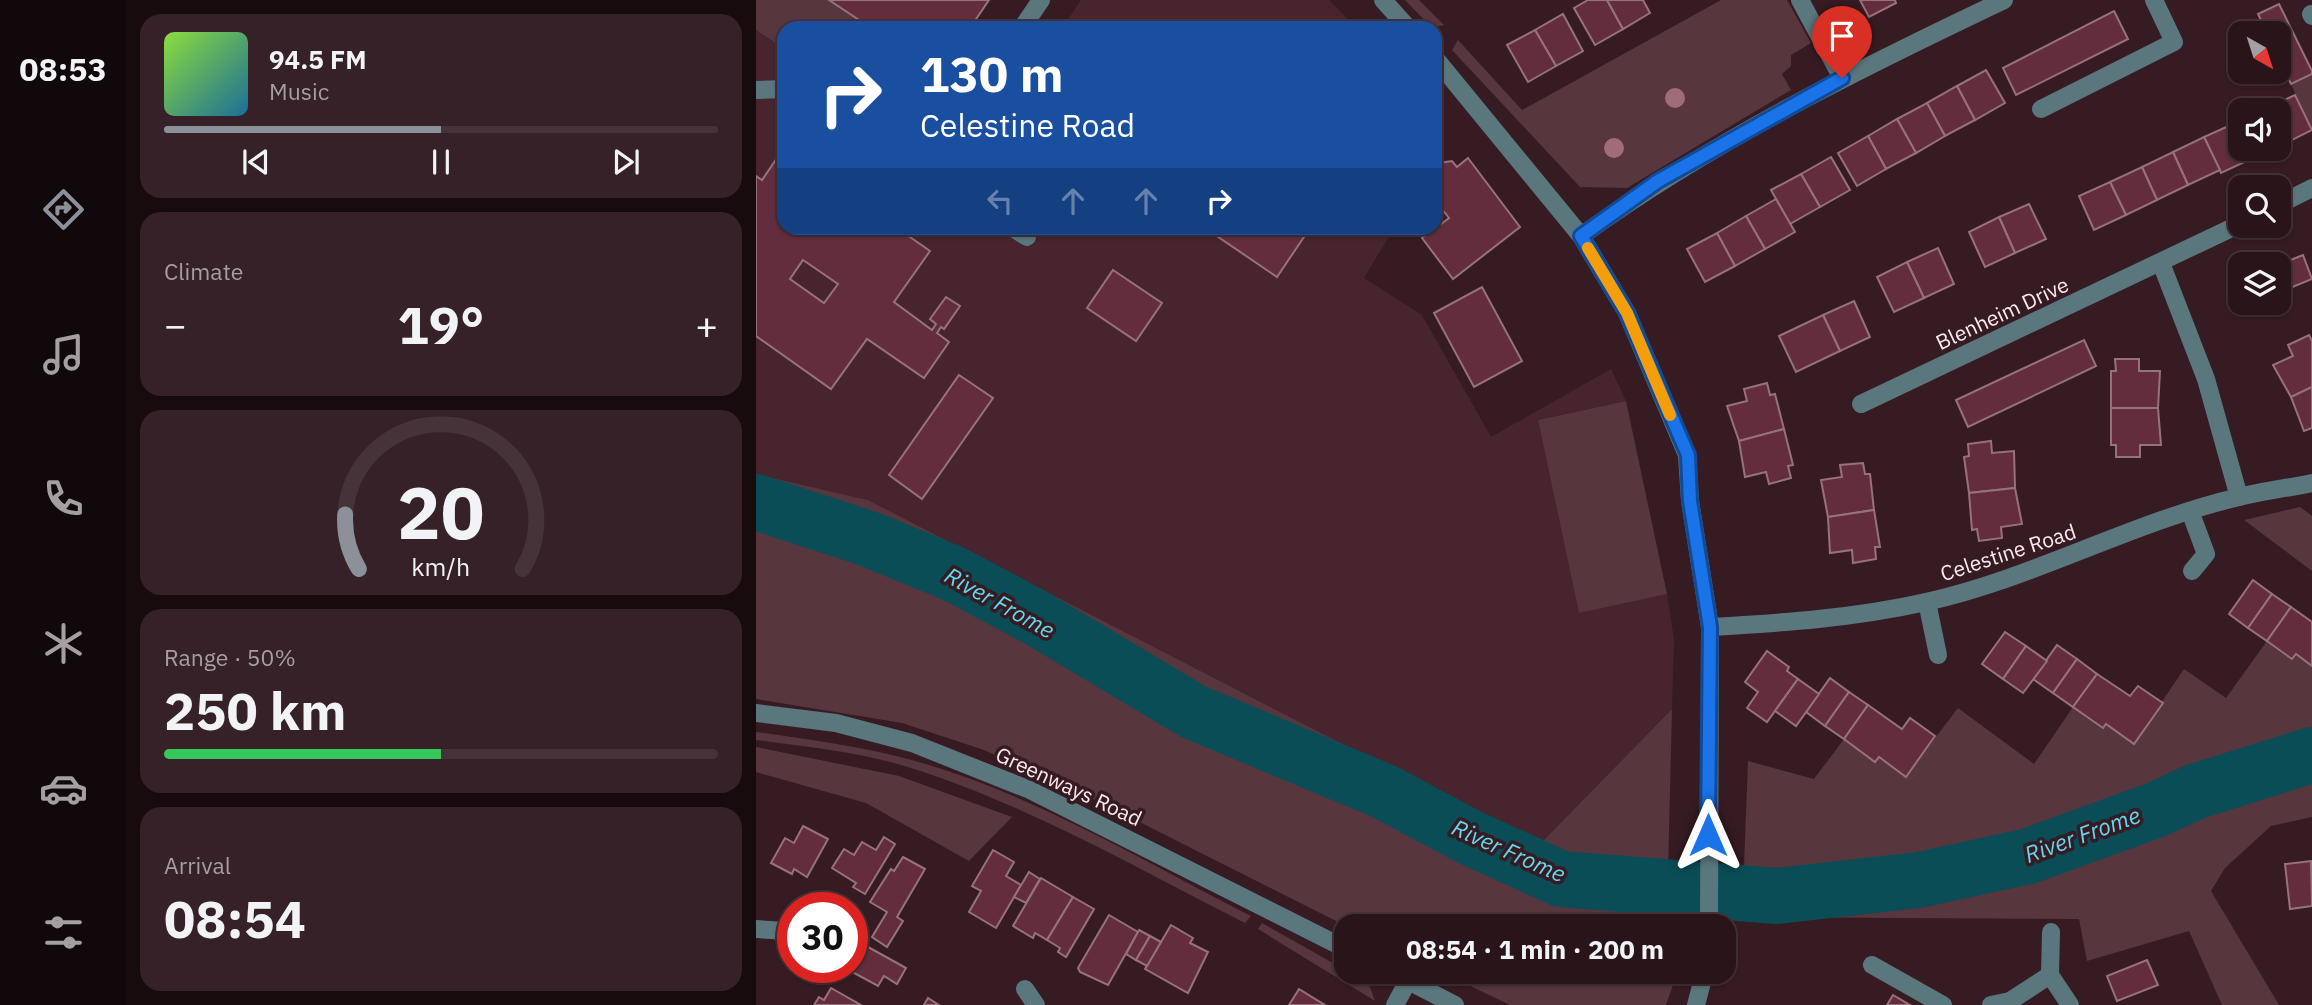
<!DOCTYPE html>
<meta charset="utf-8">
<style>
body{margin:0;font-family:"IBM Plex Sans",sans-serif;background:#352127;color:#f1f3f6;height:100vh;display:flex;flex-direction:column;font-size:26px;white-space:nowrap}
*{box-sizing:border-box;margin:0}
p{font-size:23px;color:#a59ea2}
.icon{flex:none;width:38px;height:38px;fill:none;stroke:currentColor;stroke-width:2;stroke-linecap:round;stroke-linejoin:round}
.map{position:relative;flex:1;overflow:hidden}
.side{display:flex;flex-direction:column;gap:14px;padding:14px;background:#170b0e;width:630px}
.side>*{flex:none}
.banner{position:absolute;left:21px;top:21px;width:665px;height:214px;border-radius:21px;box-shadow:0 2px 5px #0004,0 0 0 2px #453339;background:#1a4fa0;color:#fff;overflow:hidden}
.needle{width:46px;rotate:141deg}
.buttons{position:absolute;left:1472px;top:21px;display:grid;gap:14px}
.buttons a{display:grid;place-items:center;width:63px;height:63px;border-radius:14px;background:#29141a;box-shadow:0 2px 5px #0004,0 0 0 2px #453339;font-size:35px}
.speed{position:absolute;left:21px;top:892px;display:flex;gap:14px;font-size:35px;font-weight:700;text-align:center}
.speed>*{display:grid;place-content:center;width:91px;height:91px;border-radius:50%;background:#29141a;box-shadow:0 2px 5px #0004,0 0 0 2px #453339;line-height:1}
.speed .limit{border:10px solid #d22;background:#fff;color:#111}
.pin{position:absolute;display:grid;place-items:center;width:60px;height:60px;color:#fff;margin:-72px -30px;border-radius:50% 50% 50% 0;rotate:-45deg;box-shadow:0 0 7px #0007}
.pin .icon{rotate:45deg}
.me{position:absolute;width:77px;margin:-38px;rotate:0deg;stroke-linejoin:round;filter:drop-shadow(0 0 5px #0008)}
.turn{display:flex;align-items:center;gap:24px;height:147px;padding:0 28px;font-size:32px}
.turn .icon{width:91px;height:91px;stroke-width:2.5}
.turn b{display:block;font-size:49px;line-height:60px}
.lanes{display:flex;align-items:center;height:66px;padding:0 28px;background:#0003;justify-content:center;gap:35px;direction:ltr}
.lanes .off{opacity:.35}
.big{font-size:52px;font-weight:700;line-height:1.1}
.side .widget{flex:1;display:flex;flex-direction:column;justify-content:center;gap:10px;min-width:0;padding:0 24px;border-radius:21px;background:#352127}
.side .dial{align-items:center;gap:0}
.dial svg{height:182px;overflow:visible;fill:none;stroke:#453339;stroke-width:7;stroke-linecap:round;text-anchor:middle}
.dial text{fill:#f1f3f6;stroke:none}
.song{display:flex;align-items:center;gap:21px}
.cover{width:84px;height:84px;border-radius:10px;background:linear-gradient(135deg,hsl(90 70% 55%),hsl(200 70% 35%))}
.played{height:7px;border-radius:4px;background:linear-gradient(90deg,#8c9099 50%,#453339 50%)}
.keys{display:flex;justify-content:space-around;direction:ltr}
.heat{display:flex;justify-content:space-between;align-items:center;font-size:38px;direction:ltr}
.charge{height:10px;border-radius:5px;background:linear-gradient(90deg,#34c759 50%,#453339 0)}
.trip{position:absolute;left:578px;top:914px;width:402px;height:70px;border-radius:21px;background:#29141a;box-shadow:0 2px 5px #0004,0 0 0 2px #453339;font-weight:700;line-height:70px;text-align:center}
main{display:flex;flex:1;min-height:0}
.tabs{display:flex;flex-direction:column;width:126px;justify-content:space-around;align-items:center;background:#10080a;color:#a59ea2}
.tabs .icon{width:49px;height:49px}
.tabs .selected{color:#8c9099}
.tabs b{font-size:32px;color:#f1f3f6}
.map>svg:first-child{display:block}
.built{fill:#47242e}
.green{fill:#57363e}
.lines{fill:none;stroke-linecap:round;stroke-linejoin:round}
.river{stroke:#0a4d57;stroke-width:56}
.building{fill:#632d3d;stroke:#96727b;stroke-width:2;fill-rule:evenodd}
.minor{stroke:#59777d;stroke-width:18}
.tree{fill:#a16c79}
.route-casing{stroke:#114b97;stroke-width:18}
.route{stroke:#1a73e8;stroke-width:12}
.slow{stroke:#f59e0b;stroke-width:12}
.labels{text-anchor:middle;dominant-baseline:central;stroke-width:7;stroke-linejoin:round;paint-order:stroke}
.street-label{font-size:21px;fill:#fee9ee;stroke:#371b22}
.water-label{font-size:23px;font-style:italic;fill:#63d8ee;stroke:#371b22}
</style>
<main>
<nav class="tabs">
<b>08:53</b>
<svg class="icon selected" aria-label="directions" viewBox="0 0 24 24"><path d="M12 3l9 9-9 9-9-9zM9 14v-3h6M13 9l2 2-2 2"/></svg>
<svg class="icon" aria-label="music" viewBox="0 0 24 24"><path d="M9 18V5l10-2v13"/><circle cx="6" cy="18" r="3"/><circle cx="16" cy="16" r="3"/></svg>
<svg class="icon" aria-label="phone" viewBox="0 0 24 24"><path d="M5 4h4l2 5-3 2q2 4 5 5l2-3 5 2v4C11 20 4 13 5 4z"/></svg>
<svg class="icon" aria-label="climate" viewBox="0 0 24 24"><path d="M12 3v18M4 7l16 10M4 17L20 7"/></svg>
<svg class="icon" aria-label="car" viewBox="0 0 24 24"><path d="M5 17H2v-5l4-1 3-4h7l3 4 3 1v5h-3M9 17h6M6 11h13"/><circle cx="7" cy="17" r="2"/><circle cx="17" cy="17" r="2"/></svg>
<svg class="icon" aria-label="filters" viewBox="0 0 24 24"><path d="M4 7h16M4 17h16"/><circle cx="9" cy="7" r="2"/><circle cx="15" cy="17" r="2"/></svg>
</nav>
<section class="side">
<div class="widget">
<div class="song"><i class="cover"></i><div><b>94.5 FM</b><p>Music</p></div></div>
<div class="played"></div>
<div class="keys"><svg class="icon" aria-label="previous" viewBox="0 0 24 24"><path d="M18 5L8 12l10 7zM5 5v14"/></svg><svg class="icon" aria-label="pause" viewBox="0 0 24 24"><path d="M8 5v14M16 5v14"/></svg><svg class="icon" aria-label="next" viewBox="0 0 24 24"><path d="M6 5l10 7-10 7zM19 5v14"/></svg></div>
</div>
<div class="widget"><p>Climate</p>
<div class="heat"><a>−</a><b class="big">19°</b><a>+</a></div>
</div>
<div class="widget dial"><svg viewBox="0 0 100 80">
<path d="M14 69A42 42 0 1 1 86 69"/>
<path d="M14 69A42 42 0 0 1 8 45" stroke="#8c9099"/>
<text x="50" y="56" font-size="32" font-weight="700">20</text>
<text x="50" y="72" font-size="11">km/h</text>
</svg></div>
<div class="widget"><p>Range · 50%</p><b class="big">250 km</b><div class="charge"></div></div>
<div class="widget"><p>Arrival</p><b class="big">08:54</b></div>
</section>
<div class="map">
<svg width="1556" height="1005" viewBox="0 0 1556 1005">
<rect width="100%" height="100%" fill="#371b22"/>
<!-- built -->
<g class="built">
<path d="M 325,0 L 573,0 L 601,28 L 306,28 Z"/>
<path d="M 0,30 L 28,49 L 28,228 L 638,228 L 608,278 L 666,315 L 735,437 L 855,369 L 870,401 L 782,420 L 823,612 L 911,594 L 918,639 L 916,709 L 783,845 L 112,500 L 0,474 Z"/>
</g>
<!-- green -->
<g class="green">
<path d="M 0,0 L 73,0 L 106,22 L 102,28 L 28,28 L 28,49 L 0,30 Z"/>
<path d="M 649,0 L 663,0 L 688,25 L 676,28 Z"/>
<path d="M 965,0 L 1031,0 L 1055,43 L 1035,55 L 1035,66 L 1026,74 L 1035,90 L 871,188 L 824,187 L 696,50 L 702,40 L 766,110 Z"/>
<path d="M 1556,74 L 1556,131 L 1535,84 Z"/>
<path d="M 870,401 L 911,594 L 823,613 L 782,420 Z"/>
<path d="M 0,474 L 112,500 L 783,845 L 916,709 L 911,913 L 930,913 L 930,926 L 590,926 L 300,780 L 225,749 L 146,723 L 0,699 Z"/>
<path d="M 1544,507 L 1556,516 L 1556,571 L 1488,520 Z"/>
<path d="M 1511,641 L 1536,659 L 1540,654 L 1556,666 L 1556,746 L 1199,869 L 1274,861 L 1556,762 L 1556,817 L 1515,826 L 1469,868 L 1455,891 L 1523,1005 L 1466,1005 L 1433,931 L 1331,961 L 1323,919 L 986,917 L 992,761 L 1058,779 L 1088,739 L 1119,762 L 1123,757 L 1150,776 L 1202,708 L 1278,764 L 1317,707 L 1347,728 L 1350,724 L 1378,743 L 1428,669 L 1470,698 Z"/>
<path d="M 0,732 C 51,739 102,746 152,759 C 272,791 385,860 495,916 L 489,923 C 379,867 270,804 152,767 C 103,752 51,747 0,740 Z"/>
<path d="M 0,747 L 143,776 L 256,817 L 213,861 L 110,803 L 0,772 Z"/>
<path d="M 506,923 L 607,980 L 614,987 L 619,1001 L 502,929 Z"/>
<path d="M 683,971 L 922,971 L 910,1005 L 754,1005 Z"/>
</g>
<g class="lines">
<!-- river -->
<path class="river" d="M 0,502 L 110,538 L 196,573 L 277,616 L 438,712 L 629,792 L 713,837 L 805,879 L 1021,896 L 1163,880 L 1273,856 L 1402,809 L 1438,792 L 1556,755"/>
</g>
<!-- building -->
<g class="building">
<path d="M 73,0 L 233,0 L 214,28 L 102,28 L 106,22 Z"/>
<path d="M 832,0 L 851,0 L 867,29 L 839,45 L 818,8 Z"/>
<path d="M 851,0 L 887,0 L 894,13 L 867,29 Z"/>
<path d="M 1104,0 L 1139,0 L 1140,3 L 1113,17 Z"/>
<path d="M 1523,4 L 1556,71 L 1556,74 L 1535,84 L 1522,57 L 1522,33 L 1511,33 L 1502,14 Z"/>
<path d="M 1358,11 L 1372,39 L 1260,95 L 1247,68 Z"/>
<path d="M 807,14 L 827,51 L 800,66 L 779,30 Z"/>
<path d="M 779,30 L 800,66 L 772,82 L 751,45 Z"/>
<path d="M 1230,70 L 1249,103 L 1219,120 L 1201,86 Z"/>
<path d="M 1201,86 L 1219,120 L 1189,136 L 1171,103 Z"/>
<path d="M 1539,95 L 1556,130 L 1526,145 L 1522,138 L 1522,110 L 1509,109 Z"/>
<path d="M 1171,103 L 1189,136 L 1160,153 L 1141,119 Z"/>
<path d="M 1141,119 L 1160,153 L 1130,169 L 1112,136 Z"/>
<path d="M 1479,123 L 1484,135 L 1484,149 L 1491,149 L 1495,159 L 1465,173 L 1448,137 Z"/>
<path d="M 1112,136 L 1130,169 L 1101,186 L 1082,153 Z"/>
<path d="M 1448,137 L 1464,170 L 1432,185 L 1417,152 Z"/>
<path d="M 1491,149 L 1517,149 L 1495,159 Z"/>
<path d="M 1417,152 L 1432,185 L 1401,200 L 1386,167 Z"/>
<path d="M 1075,157 L 1094,190 L 1064,207 L 1045,174 Z"/>
<path d="M 21,158 L 28,163 L 28,228 L 141,228 L 174,251 L 138,302 L 176,330 L 180,324 L 174,319 L 190,297 L 204,306 L 188,329 L 185,327 L 181,333 L 193,342 L 168,378 L 111,339 L 75,389 L 0,336 L 0,176 L 6,180 ZM 47,260 L 82,284 L 68,303 L 34,279 Z"/>
<path d="M 712,158 L 764,227 L 697,279 L 666,238 L 693,218 L 679,200 L 679,172 L 683,163 L 696,161 L 701,167 Z"/>
<path d="M 1386,167 L 1401,200 L 1370,215 L 1354,182 Z"/>
<path d="M 1045,174 L 1064,207 L 1034,224 L 1015,190 Z"/>
<path d="M 1354,182 L 1370,215 L 1338,230 L 1323,196 Z"/>
<path d="M 1020,199 L 1039,232 L 1009,249 L 990,216 Z"/>
<path d="M 1273,204 L 1290,239 L 1259,253 L 1243,217 Z"/>
<path d="M 990,216 L 1009,249 L 979,266 L 961,233 Z"/>
<path d="M 1243,217 L 1259,253 L 1229,267 L 1213,232 Z"/>
<path d="M 449,228 L 554,228 L 521,277 Z"/>
<path d="M 961,233 L 979,266 L 949,282 L 931,249 Z"/>
<path d="M 1182,248 L 1198,284 L 1168,298 L 1151,262 Z"/>
<path d="M 1547,255 L 1556,279 L 1522,293 L 1522,265 Z"/>
<path d="M 1151,262 L 1168,298 L 1138,312 L 1121,277 Z"/>
<path d="M 357,270 L 406,303 L 380,341 L 331,308 Z"/>
<path d="M 726,287 L 766,361 L 718,387 L 678,313 Z"/>
<path d="M 1098,301 L 1114,337 L 1084,351 L 1067,315 Z"/>
<path d="M 1067,315 L 1084,351 L 1040,372 L 1023,336 Z"/>
<path d="M 1553,335 L 1556,341 L 1556,387 L 1535,397 L 1517,365 L 1537,356 L 1532,345 Z"/>
<path d="M 1328,340 L 1340,366 L 1212,427 L 1200,400 Z"/>
<path d="M 1359,359 L 1383,359 L 1383,371 L 1404,371 L 1402,408 L 1355,408 L 1355,371 L 1360,371 Z"/>
<path d="M 203,375 L 237,398 L 166,499 L 133,475 Z"/>
<path d="M 1011,383 L 1014,395 L 1019,394 L 1028,429 L 983,441 L 971,406 L 991,401 L 988,389 Z"/>
<path d="M 1556,387 L 1556,428 L 1548,431 L 1535,397 Z"/>
<path d="M 1355,408 L 1402,408 L 1405,445 L 1384,445 L 1384,457 L 1360,457 L 1360,445 L 1355,445 Z"/>
<path d="M 1028,429 L 1037,465 L 1032,466 L 1035,478 L 1013,484 L 1010,472 L 989,477 L 983,441 Z"/>
<path d="M 1235,441 L 1236,453 L 1258,451 L 1259,488 L 1213,493 L 1208,457 L 1213,456 L 1212,444 Z"/>
<path d="M 1107,463 L 1109,474 L 1114,474 L 1118,510 L 1072,517 L 1065,480 L 1086,477 L 1084,465 Z"/>
<path d="M 1259,488 L 1266,524 L 1245,527 L 1246,538 L 1223,541 L 1221,529 L 1216,530 L 1213,493 Z"/>
<path d="M 1118,510 L 1124,547 L 1119,547 L 1120,559 L 1097,563 L 1096,550 L 1074,553 L 1072,517 Z"/>
<path d="M 1497,580 L 1516,594 L 1492,628 L 1473,614 Z"/>
<path d="M 1516,594 L 1535,607 L 1511,641 L 1492,628 Z"/>
<path d="M 1535,607 L 1556,622 L 1556,666 L 1540,654 L 1536,659 L 1511,641 Z"/>
<path d="M 1249,632 L 1270,646 L 1247,679 L 1226,664 Z"/>
<path d="M 1301,645 L 1321,659 L 1297,693 L 1277,679 Z"/>
<path d="M 1270,646 L 1291,661 L 1267,693 L 1247,679 Z"/>
<path d="M 1011,651 L 1033,667 L 1031,671 L 1042,679 L 1011,722 L 991,708 L 1002,692 L 989,682 Z"/>
<path d="M 1321,659 L 1341,674 L 1317,707 L 1297,693 Z"/>
<path d="M 1341,674 L 1374,696 L 1382,686 L 1407,703 L 1378,744 L 1350,724 L 1347,728 L 1317,707 Z"/>
<path d="M 1074,678 L 1093,692 L 1069,726 L 1050,712 Z"/>
<path d="M 1042,679 L 1063,694 L 1040,726 L 1019,711 Z"/>
<path d="M 1093,692 L 1112,705 L 1088,739 L 1069,726 Z"/>
<path d="M 1112,705 L 1146,729 L 1154,718 L 1179,736 L 1150,777 L 1123,757 L 1119,762 L 1088,739 Z"/>
<path d="M 47,826 L 72,839 L 51,877 L 38,869 L 36,874 L 15,863 L 29,838 L 38,843 Z"/>
<path d="M 128,837 L 139,844 L 109,894 L 97,887 L 100,883 L 76,868 L 88,849 L 98,855 L 106,842 L 120,850 Z"/>
<path d="M 237,850 L 258,862 L 250,876 L 265,885 L 240,928 L 213,912 L 225,891 L 216,886 Z"/>
<path d="M 147,857 L 169,869 L 141,917 L 147,921 L 131,947 L 116,937 L 131,912 L 114,902 L 135,869 L 138,871 Z"/>
<path d="M 1555,861 L 1556,906 L 1534,909 L 1529,864 Z"/>
<path d="M 273,872 L 284,879 L 270,903 L 258,897 Z"/>
<path d="M 285,878 L 317,897 L 291,940 L 279,933 L 277,938 L 257,926 Z"/>
<path d="M 317,897 L 338,909 L 310,957 L 302,952 L 304,948 L 291,940 Z"/>
<path d="M 353,915 L 382,932 L 352,985 L 324,972 L 322,968 Z"/>
<path d="M 415,925 L 437,938 L 434,943 L 452,952 L 432,993 L 389,969 Z"/>
<path d="M 383,930 L 394,936 L 380,960 L 370,954 Z"/>
<path d="M 394,936 L 405,942 L 391,966 L 380,960 Z"/>
<path d="M 103,942 L 150,968 L 141,984 L 128,976 L 122,986 L 89,968 L 96,968 L 96,954 Z"/>
<path d="M 1391,960 L 1402,985 L 1361,1001 L 1351,976 Z"/>
<path d="M 75,988 L 105,1005 L 58,1005 L 63,997 L 68,1000 Z"/>
<path d="M 543,989 L 569,1005 L 533,1005 Z"/>
<path d="M 1137,995 L 1154,1005 L 1131,1005 Z"/>
<path d="M 172,998 L 183,1005 L 168,1005 Z"/>
</g>
<g class="lines">
<!-- minor -->
<g class="minor">
<path d="M 627,0 L 652,28"/>
<path d="M 1044,0 L 1086,78"/>
<path d="M 1555,14 L 1556,16"/>
<path d="M 266,28 L 285,0"/>
<path d="M 679,58 L 825,236 L 871,313 L 931,455 L 934,501 L 954,627 L 953,926"/>
<path d="M 0,90 L 28,89"/>
<path d="M 1285,109 L 1418,42 L 1398,0"/>
<path d="M 1522,205 L 1556,188"/>
<path d="M 257,228 L 271,237"/>
<path d="M 825,236 C 958,140 1101,70 1248,0"/>
<path d="M 1405,263 L 1450,379 L 1483,497"/>
<path d="M 1105,404 L 1484,224"/>
<path d="M 1434,511 L 1450,554 L 1436,571"/>
<path d="M 1171,602 L 1182,655"/>
<path d="M 954,627 C 1026,623 1099,618 1170,602 C 1278,578 1376,522 1483,497 C 1507,491 1532,488 1556,483"/>
<path d="M 0,713 L 80,723 L 156,743 L 274,790 L 590,949"/>
<path d="M 0,929 L 30,931"/>
<path d="M 1295,932 L 1294,975 L 1314,1005"/>
<path d="M 1116,965 L 1187,1005"/>
<path d="M 633,971 L 699,1005"/>
<path d="M 269,989 L 280,1005"/>
<path d="M 639,1005 L 652,981"/>
<path d="M 940,1005 L 949,971"/>
<path d="M 1235,1005 L 1254,1001 L 1294,975"/>
</g>
</g>
<!-- trees -->
<g class="tree">
<circle cx="919" cy="98" r="10"/>
<circle cx="858" cy="148" r="10"/>
</g>
<g class="lines">
<!-- route casing -->
<g class="route-casing">
<path id="route" d="M 952,835 L 954,627 L 934,501 L 932,455 L 871,313 L 825,236 L 902,181 L 1086,78"/>
</g>
<!-- route -->
<use href="#route" class="route"/>
<!-- slow -->
<path class="slow" d="M 832,248 L 871,313 L 914,415"/>
</g>
<g class="labels">
<!-- street labels -->
<g class="street-label">
<text transform="translate(1246 313) rotate(-25)">Blenheim Drive</text>
<text transform="translate(1252 552) rotate(-18)">Celestine Road</text>
<text transform="translate(313 786) rotate(25)">Greenways Road</text>
</g>
<!-- water labels -->
<g class="water-label">
<text transform="translate(244 602) rotate(29)">River Frome</text>
<text transform="translate(1326 834) rotate(-20)">River Frome</text>
<text transform="translate(753 850) rotate(24)">River Frome</text>
</g>
</g>
</svg>
<div class="buttons">
<a><svg class="needle" viewBox="-14 -14 28 28"><path d="M0-13l5 13h-10z" fill="#e53935"/><path d="M0 13l5-13h-10z" fill="#a59ea2"/></svg></a>
<a><svg class="icon" aria-label="sound" viewBox="0 0 24 24"><path d="M4 9h4l5-4v14l-5-4H4zM17 9q2 3 0 6"/></svg></a>
<a><svg class="icon" aria-label="search" viewBox="0 0 24 24"><circle cx="10" cy="10" r="6"/><path d="M15 15l6 6"/></svg></a>
<a><svg class="icon" aria-label="layers" viewBox="0 0 24 24"><path d="M12 4l9 5-9 5-9-5zM3 14l9 5 9-5"/></svg></a>
</div>
<div class="speed"><div class="limit">30</div></div>
<div class="pin" style="left:1086px;top:78px;background:#d93025"><svg class="icon" aria-label="arrive" viewBox="0 0 24 24"><path d="M6 21V4h12l-3 4 3 4H6"/></svg></div>
<svg class="me" style="left:952px;top:835px" viewBox="-20 -20 40 40"><path d="M0-17L14 15 0 8-14 15z" fill="#1a73e8" stroke="#fff" stroke-width="4"/></svg>
<div class="trip">08:54 · 1 min · 200 m</div>
<div class="banner">
<div class="turn"><svg class="icon" aria-label="right" viewBox="0 0 24 24"><path d="M7 20v-9h11M14 6l5 5-5 5"/></svg><div><b>130 m</b>Celestine Road</div></div>
<div class="lanes"><svg class="icon off" aria-label="left" viewBox="0 0 24 24"><path d="M17 20v-9H6M10 6l-5 5 5 5"/></svg><svg class="icon off" aria-label="ahead" viewBox="0 0 24 24"><path d="M12 20V5M6 11l6-6 6 6"/></svg><svg class="icon off" aria-label="ahead" viewBox="0 0 24 24"><path d="M12 20V5M6 11l6-6 6 6"/></svg><svg class="icon" aria-label="right" viewBox="0 0 24 24"><path d="M7 20v-9h11M14 6l5 5-5 5"/></svg></div>
</div>
</div>
</main>
